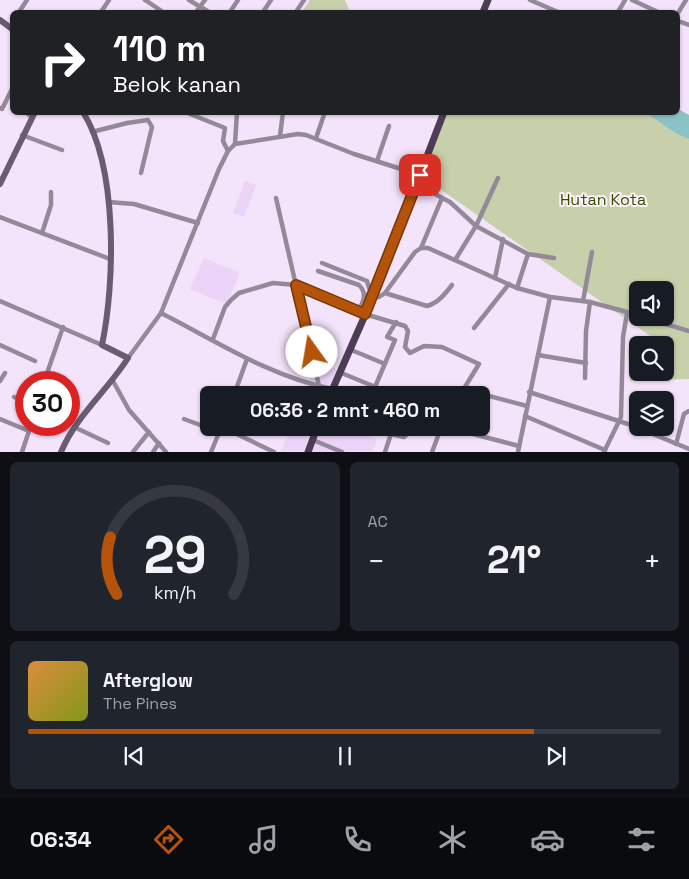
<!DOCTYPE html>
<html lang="id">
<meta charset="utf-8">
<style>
body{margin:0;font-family:"Space Grotesk",sans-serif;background:#20242c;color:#f1f3f6;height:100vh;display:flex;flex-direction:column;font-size:19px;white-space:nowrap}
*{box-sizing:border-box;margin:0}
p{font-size:16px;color:#9ea1a6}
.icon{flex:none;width:28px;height:28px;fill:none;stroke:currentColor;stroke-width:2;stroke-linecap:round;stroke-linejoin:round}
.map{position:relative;height:452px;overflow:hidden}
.side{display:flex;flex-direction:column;gap:10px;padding:10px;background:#0d0f14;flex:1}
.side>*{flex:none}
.banner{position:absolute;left:10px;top:10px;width:670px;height:105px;border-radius:8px;box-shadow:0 1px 4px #0004;background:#202124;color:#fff;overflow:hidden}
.tools{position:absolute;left:629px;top:281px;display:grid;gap:10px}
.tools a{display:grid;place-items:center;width:45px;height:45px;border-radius:8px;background:#171b24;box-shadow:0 1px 4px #0004;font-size:25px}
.speed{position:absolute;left:15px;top:371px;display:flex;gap:10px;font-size:25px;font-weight:700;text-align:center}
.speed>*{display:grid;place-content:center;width:65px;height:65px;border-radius:50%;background:#171b24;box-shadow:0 1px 4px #0004;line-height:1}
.speed .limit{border:8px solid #d22;background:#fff;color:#111}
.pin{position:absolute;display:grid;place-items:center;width:42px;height:42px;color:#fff;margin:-21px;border-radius:10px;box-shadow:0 2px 8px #0006}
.me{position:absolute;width:55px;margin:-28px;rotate:347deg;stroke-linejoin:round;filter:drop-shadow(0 0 4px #0008)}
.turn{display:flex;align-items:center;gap:18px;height:105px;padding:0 20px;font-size:22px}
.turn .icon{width:65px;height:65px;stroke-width:2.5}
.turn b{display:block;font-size:35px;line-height:42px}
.big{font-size:38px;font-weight:600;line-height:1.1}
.side .widget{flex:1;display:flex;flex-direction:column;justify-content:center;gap:8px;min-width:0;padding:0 18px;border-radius:8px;background:#20242c}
.side .dial{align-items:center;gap:0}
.dial svg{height:130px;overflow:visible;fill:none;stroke:#363941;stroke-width:7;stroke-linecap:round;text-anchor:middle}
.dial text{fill:#f1f3f6;stroke:none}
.song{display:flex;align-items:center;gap:15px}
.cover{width:60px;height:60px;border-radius:8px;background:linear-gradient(135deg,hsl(30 70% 55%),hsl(70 70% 35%))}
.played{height:5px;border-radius:2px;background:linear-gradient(90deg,#b45309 80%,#363941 80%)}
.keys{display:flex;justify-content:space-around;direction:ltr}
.heat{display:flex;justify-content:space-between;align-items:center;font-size:28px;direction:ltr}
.side .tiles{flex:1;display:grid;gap:10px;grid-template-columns:1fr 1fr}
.widget:last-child{grid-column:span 2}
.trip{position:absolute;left:200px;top:386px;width:290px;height:50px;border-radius:8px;background:#171b24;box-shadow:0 1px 4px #0004;font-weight:600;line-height:50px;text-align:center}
.tabs{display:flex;height:80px;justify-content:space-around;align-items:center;background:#090b0e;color:#9ea1a6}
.tabs .icon{width:35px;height:35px}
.tabs .on{color:#b45309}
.tabs b{font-size:22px;color:#f1f3f6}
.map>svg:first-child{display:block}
.built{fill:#ecd4f8}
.green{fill:#c7d0ab;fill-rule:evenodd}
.water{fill:#8ac3c6}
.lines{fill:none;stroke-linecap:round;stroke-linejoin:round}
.street{stroke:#948999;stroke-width:4.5}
.secondary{stroke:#6b5b72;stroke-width:6}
.primary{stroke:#4e3c56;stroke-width:7}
.route-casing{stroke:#753606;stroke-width:12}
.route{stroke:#b45309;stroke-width:9}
.labels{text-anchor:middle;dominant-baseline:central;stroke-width:4;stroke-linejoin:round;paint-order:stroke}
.park-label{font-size:16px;fill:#3e4900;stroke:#f9f5fb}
</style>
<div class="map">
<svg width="689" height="452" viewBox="0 0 689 452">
<rect width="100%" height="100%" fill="#f3e3fb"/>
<!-- built -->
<g class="built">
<path d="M 245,181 L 256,185 L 244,217 L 233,213 Z"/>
<path d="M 204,258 L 240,273 L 226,304 L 190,289 Z"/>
<path d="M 321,363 L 336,369 L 326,395 L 304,395 L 311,377 L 321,381 L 318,370 Z"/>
<path d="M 291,428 L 313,428 L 304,451 L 281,451 Z"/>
<path d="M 320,428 L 348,428 L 377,439 L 373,451 L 311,452 Z"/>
</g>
<!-- green -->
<g class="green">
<path d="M 310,0 L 345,0 L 350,12 L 302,12 Z"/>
<path d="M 678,111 L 689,115 L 689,379 L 630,381 L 628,349 L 637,351 L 638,372 L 665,372 L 665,345 L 655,345 L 656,340 L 420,175 L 445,113 L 678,112 ZM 638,290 L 665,290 L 665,318 L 638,318 Z"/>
</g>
<!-- water -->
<path class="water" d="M 678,109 L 689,115 L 689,139 C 672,133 661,122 646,113 L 678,112 Z"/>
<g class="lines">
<!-- street -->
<g class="street">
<path d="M 145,0 L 163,12"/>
<path d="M 189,0 L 209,12"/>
<path d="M 530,0 L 558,12"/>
<path d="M 632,0 L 658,12"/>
<path d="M 19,12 L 27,0"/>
<path d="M 101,12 L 109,0"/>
<path d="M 196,12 L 205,0"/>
<path d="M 230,12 L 238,0"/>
<path d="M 263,12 L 271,0"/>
<path d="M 296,12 L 304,0"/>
<path d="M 618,12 L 625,0"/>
<path d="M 678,13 L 686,0"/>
<path d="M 678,21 L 689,25"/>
<path d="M 0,108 L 2,109 L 12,89"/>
<path d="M 25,112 L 32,117"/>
<path d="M 185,112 L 225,128 L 223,141 L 228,151"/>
<path d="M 92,132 L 127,123 L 148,120 L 152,127 L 141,173"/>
<path d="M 22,135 L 62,150"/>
<path d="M 280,136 L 283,112"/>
<path d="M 316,138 L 325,112"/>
<path d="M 235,144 L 237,112"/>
<path d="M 377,161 L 389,126"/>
<path d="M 417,183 L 442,198 L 421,248"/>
<path d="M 276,198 L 319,386"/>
<path d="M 442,198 L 450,202 L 476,226 L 528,254 L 554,258"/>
<path d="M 108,202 L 134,204 L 198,223"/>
<path d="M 0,217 L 110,259"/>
<path d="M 42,233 L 51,205 L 51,192"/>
<path d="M 455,260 L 476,226 L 498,178"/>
<path d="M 322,263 L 367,281 L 370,291 L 362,304"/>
<path d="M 318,271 L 359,285 C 368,294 363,302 358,312"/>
<path d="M 495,278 L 503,239"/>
<path d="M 517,288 L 528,254"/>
<path d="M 385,293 L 427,306 C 438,303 445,294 452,285"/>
<path d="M 373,297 L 379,297 L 385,293 L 415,252 L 421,248 L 428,248 L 517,288 L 550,297 L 590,302 L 638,315"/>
<path d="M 0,301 L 102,345"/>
<path d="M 583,301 L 592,252"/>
<path d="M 161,313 C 216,341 271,377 332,389"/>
<path d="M 646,318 L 689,331"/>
<path d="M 474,328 L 509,284"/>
<path d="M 213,339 L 225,307 L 231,300 L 239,293 L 273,283 L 296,285 L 358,312 L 405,326 L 408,331 L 405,347 L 410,353 L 424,346 L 442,347 L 479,364 L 460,395"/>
<path d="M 0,345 L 35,361"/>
<path d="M 349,349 L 385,364"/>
<path d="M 538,355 L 586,363"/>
<path d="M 128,358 L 161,313 L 219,169 L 228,151 L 235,144 L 298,134 L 306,135 L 354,154 L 420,175"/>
<path d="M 339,372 L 395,395"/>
<path d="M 585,378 L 586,331 L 590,302"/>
<path d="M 0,381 L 5,373"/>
<path d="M 113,381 L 129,410 L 166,452"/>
<path d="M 44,382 L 63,327"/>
<path d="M 375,387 L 395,340 L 387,337 L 396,322"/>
<path d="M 463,389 L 527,406"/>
<path d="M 529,392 L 631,425 L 689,449"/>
<path d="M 234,395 L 247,359"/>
<path d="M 14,397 L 26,402"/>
<path d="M 655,400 L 657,395"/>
<path d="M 525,416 L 605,450"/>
<path d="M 0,419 L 29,431"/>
<path d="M 184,419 L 219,432"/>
<path d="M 74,427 L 108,443"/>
<path d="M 224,428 L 274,452"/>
<path d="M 450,428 L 519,446"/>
<path d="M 313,440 L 342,452"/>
<path d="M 676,444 L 684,414 L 689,411"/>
<path d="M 22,452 L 31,425"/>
<path d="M 133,452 L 149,432"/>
<path d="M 153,452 L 159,443"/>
<path d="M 211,452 L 221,428"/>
<path d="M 385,452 L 391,434 L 404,437 L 415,428"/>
<path d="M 432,452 L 441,428"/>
<path d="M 518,452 L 550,297"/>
<path d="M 604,452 L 621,417 L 623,337 L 627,313"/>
</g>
<!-- secondary -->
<g class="secondary">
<path d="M 0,20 L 12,29"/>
<path d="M 0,184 L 35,112"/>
<path d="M 61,452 C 76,416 107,391 128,358 L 102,345 C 115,283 118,168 83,112"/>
</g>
<!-- primary -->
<g class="primary">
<path d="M 483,12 L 488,0"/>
<path d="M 330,395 L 373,297 L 444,112"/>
<path d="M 308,452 L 317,428"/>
</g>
</g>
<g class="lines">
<!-- route casing -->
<g class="route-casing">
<path id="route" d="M 312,352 L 296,285 L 365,314 L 420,175"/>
</g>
<!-- route -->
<use href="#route" class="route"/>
</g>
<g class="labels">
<!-- park labels -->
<g class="park-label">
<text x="603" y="199">Hutan Kota</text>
</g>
</g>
</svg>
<div class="tools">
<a><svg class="icon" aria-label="sound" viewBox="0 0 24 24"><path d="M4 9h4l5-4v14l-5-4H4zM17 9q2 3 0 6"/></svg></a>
<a><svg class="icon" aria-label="search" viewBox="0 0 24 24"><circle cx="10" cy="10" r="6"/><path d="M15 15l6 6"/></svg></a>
<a><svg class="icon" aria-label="layers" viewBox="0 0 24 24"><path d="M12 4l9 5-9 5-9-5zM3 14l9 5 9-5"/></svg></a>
</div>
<div class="speed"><div class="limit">30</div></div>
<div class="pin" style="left:420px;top:175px;background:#d93025"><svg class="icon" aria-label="arrive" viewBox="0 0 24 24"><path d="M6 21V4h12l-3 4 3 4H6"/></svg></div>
<svg class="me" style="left:312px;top:352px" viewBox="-20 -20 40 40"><circle r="19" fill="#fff"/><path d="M0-13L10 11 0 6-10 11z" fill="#b45309"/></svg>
<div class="trip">06:36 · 2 mnt · 460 m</div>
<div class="banner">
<div class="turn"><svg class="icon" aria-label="right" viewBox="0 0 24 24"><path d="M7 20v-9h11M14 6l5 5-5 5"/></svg><div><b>110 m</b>Belok kanan</div></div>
</div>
</div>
<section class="side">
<div class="tiles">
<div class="widget dial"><svg viewBox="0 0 100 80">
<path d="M14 69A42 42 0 1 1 86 69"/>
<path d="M14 69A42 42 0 0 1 10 34" stroke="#b45309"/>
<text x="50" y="56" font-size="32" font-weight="700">29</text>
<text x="50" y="72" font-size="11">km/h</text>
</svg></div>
<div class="widget"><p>AC</p>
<div class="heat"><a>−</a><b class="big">21°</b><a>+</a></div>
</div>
<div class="widget">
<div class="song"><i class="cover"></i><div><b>Afterglow</b><p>The Pines</p></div></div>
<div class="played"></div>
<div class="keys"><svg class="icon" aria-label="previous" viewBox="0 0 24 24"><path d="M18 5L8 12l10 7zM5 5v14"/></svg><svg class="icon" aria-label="pause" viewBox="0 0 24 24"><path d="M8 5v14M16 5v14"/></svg><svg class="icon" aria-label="next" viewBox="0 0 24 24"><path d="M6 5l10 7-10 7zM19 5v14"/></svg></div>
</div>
</div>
</section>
<nav class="tabs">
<b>06:34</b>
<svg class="icon on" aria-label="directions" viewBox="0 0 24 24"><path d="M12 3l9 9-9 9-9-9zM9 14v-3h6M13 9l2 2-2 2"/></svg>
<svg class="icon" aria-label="music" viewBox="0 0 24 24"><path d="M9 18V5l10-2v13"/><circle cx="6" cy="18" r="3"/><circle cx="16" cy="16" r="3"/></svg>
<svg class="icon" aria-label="phone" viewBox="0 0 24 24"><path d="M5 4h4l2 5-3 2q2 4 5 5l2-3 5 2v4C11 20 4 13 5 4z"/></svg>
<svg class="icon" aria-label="climate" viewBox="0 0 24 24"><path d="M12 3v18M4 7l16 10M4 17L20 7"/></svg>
<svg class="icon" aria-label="car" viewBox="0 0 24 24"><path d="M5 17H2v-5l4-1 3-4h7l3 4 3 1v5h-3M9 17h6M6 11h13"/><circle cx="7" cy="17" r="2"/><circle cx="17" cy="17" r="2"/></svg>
<svg class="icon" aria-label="filters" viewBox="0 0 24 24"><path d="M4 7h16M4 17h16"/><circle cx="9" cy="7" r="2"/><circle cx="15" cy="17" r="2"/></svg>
</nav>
